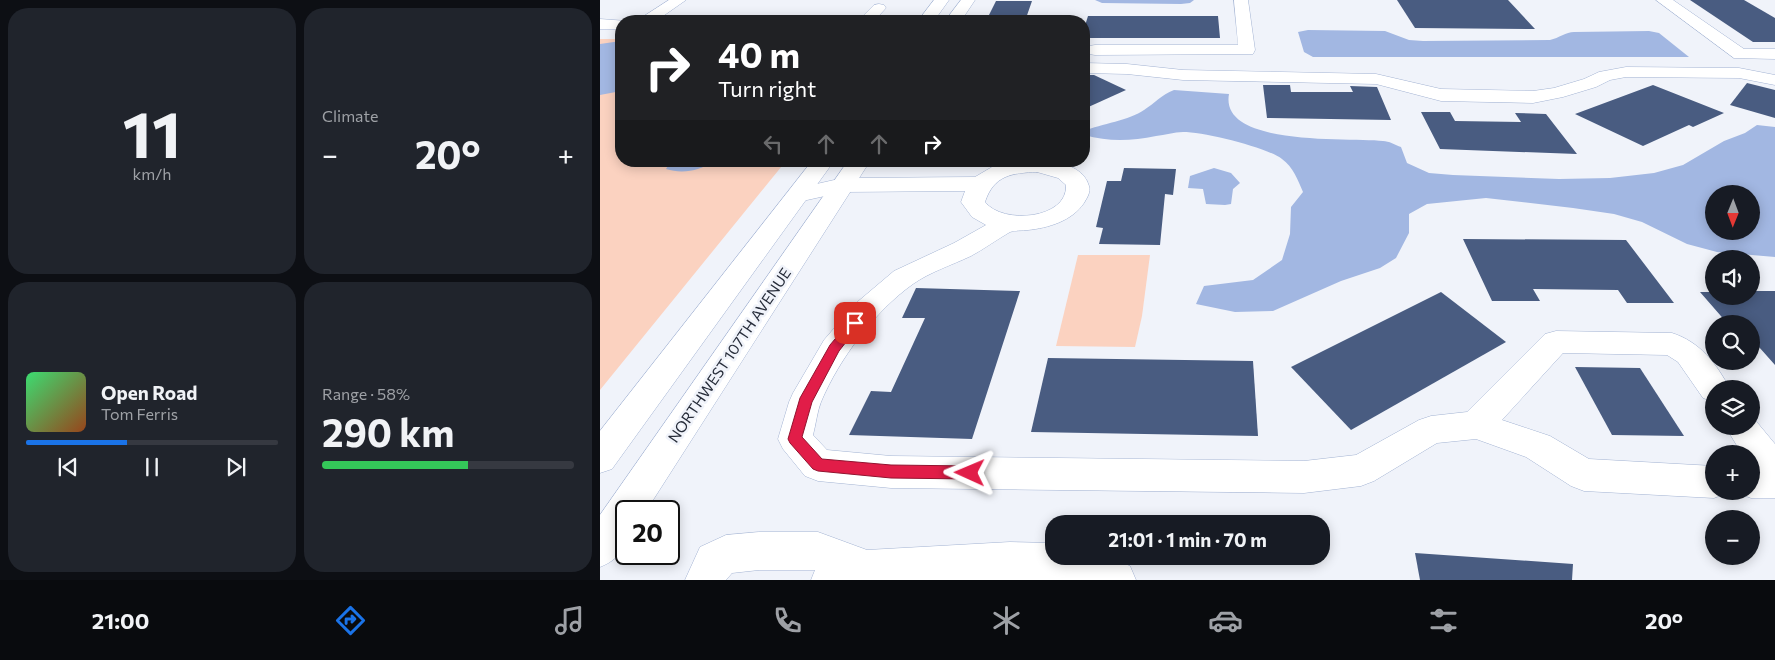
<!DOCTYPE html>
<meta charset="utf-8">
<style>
body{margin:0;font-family:Commissioner,sans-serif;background:#20242c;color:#f1f3f6;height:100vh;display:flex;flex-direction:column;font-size:19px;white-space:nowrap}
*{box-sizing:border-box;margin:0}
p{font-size:16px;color:#9ea1a6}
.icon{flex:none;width:28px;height:28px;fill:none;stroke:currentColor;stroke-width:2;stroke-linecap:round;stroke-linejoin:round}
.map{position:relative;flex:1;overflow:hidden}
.panel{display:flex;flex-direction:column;gap:8px;padding:8px;background:#0d0f14;width:600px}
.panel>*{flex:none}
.hud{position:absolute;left:15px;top:15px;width:475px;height:152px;border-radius:20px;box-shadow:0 2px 12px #0003;background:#202124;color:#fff;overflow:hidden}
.needle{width:32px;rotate:181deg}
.controls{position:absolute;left:1105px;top:185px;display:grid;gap:10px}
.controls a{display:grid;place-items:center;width:55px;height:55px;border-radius:50%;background:#171b24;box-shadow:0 2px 12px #0003;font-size:25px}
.speed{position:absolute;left:15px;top:500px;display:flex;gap:10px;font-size:25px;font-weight:700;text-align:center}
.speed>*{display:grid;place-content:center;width:65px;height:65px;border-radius:50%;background:#171b24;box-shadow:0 2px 12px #0003;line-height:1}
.speed .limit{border:2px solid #111;border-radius:8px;background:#fff;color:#111}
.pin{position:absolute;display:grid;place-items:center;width:42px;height:42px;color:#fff;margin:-21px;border-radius:10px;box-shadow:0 2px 8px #0006}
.me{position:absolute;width:55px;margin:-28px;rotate:271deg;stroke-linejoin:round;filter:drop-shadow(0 0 4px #0008)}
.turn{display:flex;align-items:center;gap:18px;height:105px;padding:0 20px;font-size:22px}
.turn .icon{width:65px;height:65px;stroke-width:2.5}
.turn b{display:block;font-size:35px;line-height:42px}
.lanes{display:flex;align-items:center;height:48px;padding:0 20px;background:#0003;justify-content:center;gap:25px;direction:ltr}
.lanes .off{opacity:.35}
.big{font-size:38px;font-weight:700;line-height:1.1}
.panel .widget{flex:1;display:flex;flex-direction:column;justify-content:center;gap:8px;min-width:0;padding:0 18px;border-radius:20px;background:#20242c}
.panel .dial{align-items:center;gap:0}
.dial b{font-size:65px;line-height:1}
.song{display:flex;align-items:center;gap:15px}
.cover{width:60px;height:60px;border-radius:8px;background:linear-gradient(135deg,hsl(140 70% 55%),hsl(20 70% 35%))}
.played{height:5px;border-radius:2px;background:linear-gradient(90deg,#1a73e8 40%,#363941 40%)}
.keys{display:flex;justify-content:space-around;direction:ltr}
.heat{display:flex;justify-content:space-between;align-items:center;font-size:28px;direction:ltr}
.charge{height:8px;border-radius:4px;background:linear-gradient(90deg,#34c759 58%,#363941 0)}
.panel .tiles{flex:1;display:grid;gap:8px;grid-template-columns:repeat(2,1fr)}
.trip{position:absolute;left:445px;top:515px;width:285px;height:50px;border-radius:20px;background:#171b24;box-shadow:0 2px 12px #0003;font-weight:700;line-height:50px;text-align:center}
.tab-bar{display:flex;height:80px;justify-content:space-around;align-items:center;background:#090b0e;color:#9ea1a6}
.tab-bar .icon{width:35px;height:35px}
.tab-bar .current{color:#1a73e8}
.tab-bar b{font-size:22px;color:#f1f3f6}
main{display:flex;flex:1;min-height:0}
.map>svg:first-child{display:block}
.green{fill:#fbd2c0}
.water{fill:#a2b7e2;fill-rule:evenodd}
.building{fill:#495c81}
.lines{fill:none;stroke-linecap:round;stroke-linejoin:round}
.minor-casing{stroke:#a3b3d3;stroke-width:1}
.major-casing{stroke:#a3b3d3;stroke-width:1}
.minor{fill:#fff;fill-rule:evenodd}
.major{fill:#fff;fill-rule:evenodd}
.route{fill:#e11d48;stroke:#92132f}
.labels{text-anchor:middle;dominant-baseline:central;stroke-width:5;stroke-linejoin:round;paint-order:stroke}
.street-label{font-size:15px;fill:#272d3a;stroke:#f0f3fa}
</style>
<main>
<section class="panel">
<div class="tiles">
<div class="widget dial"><b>11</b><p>km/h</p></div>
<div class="widget"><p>Climate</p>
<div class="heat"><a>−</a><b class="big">20°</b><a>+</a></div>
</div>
<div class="widget">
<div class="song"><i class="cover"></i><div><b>Open Road</b><p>Tom Ferris</p></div></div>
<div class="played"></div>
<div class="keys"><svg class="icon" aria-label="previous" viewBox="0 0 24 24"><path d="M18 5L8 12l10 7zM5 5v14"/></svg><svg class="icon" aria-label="pause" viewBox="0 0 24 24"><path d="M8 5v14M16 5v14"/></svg><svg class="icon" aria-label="next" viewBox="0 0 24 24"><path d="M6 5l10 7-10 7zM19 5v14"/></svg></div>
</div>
<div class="widget"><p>Range · 58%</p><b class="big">290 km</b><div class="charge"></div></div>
</div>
</section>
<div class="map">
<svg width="1175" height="580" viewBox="0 0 1175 580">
<rect width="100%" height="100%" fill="#f0f3fa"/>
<!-- green -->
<g class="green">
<path d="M 0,39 L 21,39 L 21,161 L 186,161 L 0,390 Z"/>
<path d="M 478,255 L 550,255 L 542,316 L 535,347 L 456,346 Z"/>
</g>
<!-- water -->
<g class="water">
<path d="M 495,0 L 594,0 L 590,3 L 581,4 L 502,3 Z"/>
<path d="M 708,30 L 785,31 L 809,40 L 823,41 L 950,40 C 959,38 966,32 974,32 L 1049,31 L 1059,33 L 1089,57 L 713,57 L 704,52 L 698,32 Z"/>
<path d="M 21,41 L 21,91 L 0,95 L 0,44 Z"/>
<path d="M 574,90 L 629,94 C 619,148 752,137 783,141 C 789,141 795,145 801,147 L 807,163 L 829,173 L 853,175 L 959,179 L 1010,178 L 1054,173 L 1083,165 L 1124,141 L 1145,133 L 1157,125 L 1175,127 L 1175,257 L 1117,252 L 1087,244 L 1042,222 L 1014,214 L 973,208 L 886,198 L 827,204 L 809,214 L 809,233 L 796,258 L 780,268 L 741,281 L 673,311 L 635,312 L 596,304 L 604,286 L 653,280 L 682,260 L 690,234 L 691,207 L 703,192 C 698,180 693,167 682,159 C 666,147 604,132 583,132 C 574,132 565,135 556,136 C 531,141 509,142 484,135 L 484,131 C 501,124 530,120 544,110 C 555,103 561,95 574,90 ZM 1114,194 L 1151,194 L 1151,231 L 1114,231 Z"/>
<path d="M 71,161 L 114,161 C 100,171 82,174 66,169 Z"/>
<path d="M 614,168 L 631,173 L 640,183 L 633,189 L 631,204 L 625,205 L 606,204 L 603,189 L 588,188 L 590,176 Z"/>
</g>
<!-- building -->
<g class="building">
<path d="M 797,0 L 908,0 L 935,29 L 815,28 Z"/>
<path d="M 1090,0 L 1144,0 L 1175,18 L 1175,42 L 1153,42 Z"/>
<path d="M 396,1 L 432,1 L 425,21 L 386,21 Z"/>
<path d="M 488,16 L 618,16 L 620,38 L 484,38 L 484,29 Z"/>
<path d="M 484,75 L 494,75 L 526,90 L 484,109 Z"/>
<path d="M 1147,83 L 1175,90 L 1175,118 L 1130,105 Z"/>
<path d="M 663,85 L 690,85 L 691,92 L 753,92 L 750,86 L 777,87 L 791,120 L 667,118 Z"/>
<path d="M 1053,85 L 1124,113 L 1093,127 L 1089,125 L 1043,146 L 975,114 Z"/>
<path d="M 821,112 L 850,112 L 855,121 L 921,122 L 915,113 L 946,114 L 977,154 L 840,149 Z"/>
<path d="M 524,168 L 576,169 L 573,195 L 565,194 L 560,245 L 499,244 L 503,228 L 496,227 L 507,181 L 521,181 Z"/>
<path d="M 863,239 L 1026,240 L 1074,303 L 1027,303 L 1018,290 L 933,289 L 940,301 L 892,301 Z"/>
<path d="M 316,288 L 420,291 L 372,439 L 249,435 L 271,391 L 291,392 L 325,318 L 302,318 Z"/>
<path d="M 1151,291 L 1175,291 L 1175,365 L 1151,338 L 1151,324 L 1127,323 L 1100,292 L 1114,292 L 1114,296 L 1151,296 Z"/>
<path d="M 841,292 L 906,342 L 751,430 L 691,367 Z"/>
<path d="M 448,358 L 653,361 L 658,436 L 431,432 Z"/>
<path d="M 975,367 L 1040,368 L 1084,436 L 1012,435 Z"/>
<path d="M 815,553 L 973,564 L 972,580 L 820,580 Z"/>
</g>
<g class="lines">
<!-- minor casing -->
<g class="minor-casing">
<g id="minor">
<path d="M 69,0 L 86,0 L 56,21 L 38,21 L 41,18 Z"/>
<path d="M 634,0 L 648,0 L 655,50 L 653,54 L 495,55 L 489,54 L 487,50 L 489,46 L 495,45 L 638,45 Z"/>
<path d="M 1056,0 L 1073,0 L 1144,49 L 1175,49 L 1175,59 L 1134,58 Z"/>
<path d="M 279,4 L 284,5 L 286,8 L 274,21 L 258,21 L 274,5 Z"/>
<path d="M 0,19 L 27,21 L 21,21 L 21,29 L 0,29 Z"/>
<path d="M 484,63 L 527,64 L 583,70 L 776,74 L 841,89 L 933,91 L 954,88 L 984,79 L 999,72 L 1026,67 L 1139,68 L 1175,75 L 1175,85 L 1139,78 L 1026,77 L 1010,80 L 996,87 L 963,97 L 933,103 L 841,101 L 776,84 L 583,80 L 527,74 L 484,73 Z"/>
<path d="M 411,161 C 434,161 481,157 489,186 C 491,192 487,198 484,203 C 472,221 448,228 428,230 C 422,231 415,230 410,232 C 396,240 384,249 371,256 C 352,265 330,272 313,284 C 275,311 239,359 221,402 C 217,412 216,424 213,435 L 227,450 L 291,456 L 704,461 L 756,455 L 819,420 L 831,416 L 867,412 L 945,334 L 956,331 L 1072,333 C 1100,342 1116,363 1130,389 L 1114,389 L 1114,402 L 1103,398 L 1078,362 L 1067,355 L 963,353 L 902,420 L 950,436 L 989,459 L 1114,466 L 1114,491 L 1128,491 L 1127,493 L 1114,498 L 984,491 L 971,486 L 926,457 L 876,439 L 837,443 L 774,481 L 761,486 L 704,493 L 291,488 L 218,481 L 205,476 L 183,449 L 178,439 L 189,402 L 193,393 L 224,340 L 255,304 L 294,271 L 354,243 L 386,225 L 372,217 L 361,202 L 365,191 L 243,192 L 198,202 L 190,200 L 186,195 L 190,190 L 243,178 L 375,177 L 392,167 ZM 437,172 L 458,178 L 466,185 C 468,219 403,225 385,202 C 394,175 412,173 437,172 Z"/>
<path d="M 1151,415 L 1175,444 L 1175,498 L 1151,498 L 1138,493 L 1137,491 L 1151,491 L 1151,454 L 1142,454 L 1125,426 L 1151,426 Z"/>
<path d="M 159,532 L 218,532 L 267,550 L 410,542 L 454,543 L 454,556 L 505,556 L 530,566 L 536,580 L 211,580 L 215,570 L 159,570 L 132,573 L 126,580 L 85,580 L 100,547 L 126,535 Z"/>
</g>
</g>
<!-- major casing -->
<g class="major-casing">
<g id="major">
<path d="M 334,0 L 349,0 L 334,21 L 318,21 Z"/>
<path d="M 361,0 L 375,0 L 361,21 L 345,21 Z"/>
<path d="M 212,161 L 234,161 L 12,469 L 0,473 L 0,431 Z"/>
<path d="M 248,161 L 270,161 L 46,511 L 26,511 C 26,538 28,556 0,567 L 0,515 Z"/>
</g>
</g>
<!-- minor -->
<use href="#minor" class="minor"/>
<!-- major -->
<use href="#major" class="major"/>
</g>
<!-- route -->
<path class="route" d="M 255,319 L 261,323 L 239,351 L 212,402 L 202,437 L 222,459 L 291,465 L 370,466 L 375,468 L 377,473 L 375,477 L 370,479 L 291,478 L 218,471 L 213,469 L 190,443 L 188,439 L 200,398 L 230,345 L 251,320 Z"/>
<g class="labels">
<!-- street labels -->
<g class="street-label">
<text transform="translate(129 355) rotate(-56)">NORTHWEST 107TH AVENUE</text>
</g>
</g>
</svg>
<div class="controls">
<a><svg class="needle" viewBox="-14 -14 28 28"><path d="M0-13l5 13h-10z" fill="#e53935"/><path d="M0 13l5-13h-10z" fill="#9ea1a6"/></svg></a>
<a><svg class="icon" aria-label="sound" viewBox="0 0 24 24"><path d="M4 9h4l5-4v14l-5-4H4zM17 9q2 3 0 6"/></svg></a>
<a><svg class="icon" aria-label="search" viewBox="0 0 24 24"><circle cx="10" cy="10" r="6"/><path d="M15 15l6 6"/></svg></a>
<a><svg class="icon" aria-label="layers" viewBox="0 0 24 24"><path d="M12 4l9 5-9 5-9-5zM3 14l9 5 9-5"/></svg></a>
<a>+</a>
<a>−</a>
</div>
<div class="speed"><div class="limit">20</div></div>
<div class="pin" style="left:255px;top:323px;background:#d93025"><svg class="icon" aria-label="arrive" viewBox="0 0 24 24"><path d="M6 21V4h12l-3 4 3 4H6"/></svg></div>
<svg class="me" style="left:370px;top:473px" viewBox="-20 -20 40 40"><path d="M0-17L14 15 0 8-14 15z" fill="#e11d48" stroke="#fff" stroke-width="4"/></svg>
<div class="trip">21:01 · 1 min · 70 m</div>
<div class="hud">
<div class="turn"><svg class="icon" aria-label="right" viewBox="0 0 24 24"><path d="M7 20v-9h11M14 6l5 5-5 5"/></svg><div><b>40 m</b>Turn right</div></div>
<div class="lanes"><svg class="icon off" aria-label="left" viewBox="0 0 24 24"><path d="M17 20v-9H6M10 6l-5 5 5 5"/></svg><svg class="icon off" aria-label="ahead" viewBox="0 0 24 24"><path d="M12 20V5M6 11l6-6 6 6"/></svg><svg class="icon off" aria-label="ahead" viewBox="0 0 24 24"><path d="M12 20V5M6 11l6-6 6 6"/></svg><svg class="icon" aria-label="right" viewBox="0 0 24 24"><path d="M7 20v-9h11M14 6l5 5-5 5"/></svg></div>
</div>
</div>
</main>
<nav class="tab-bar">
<b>21:00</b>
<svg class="icon current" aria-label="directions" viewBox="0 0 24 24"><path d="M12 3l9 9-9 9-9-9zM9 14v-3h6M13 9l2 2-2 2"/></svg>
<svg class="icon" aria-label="music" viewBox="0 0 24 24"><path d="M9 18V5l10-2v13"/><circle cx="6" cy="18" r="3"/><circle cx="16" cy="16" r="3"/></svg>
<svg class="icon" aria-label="phone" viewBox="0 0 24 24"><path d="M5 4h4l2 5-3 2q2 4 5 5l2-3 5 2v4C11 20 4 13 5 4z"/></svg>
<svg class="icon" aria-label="climate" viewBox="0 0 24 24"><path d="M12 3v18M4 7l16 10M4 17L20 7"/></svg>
<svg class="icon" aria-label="car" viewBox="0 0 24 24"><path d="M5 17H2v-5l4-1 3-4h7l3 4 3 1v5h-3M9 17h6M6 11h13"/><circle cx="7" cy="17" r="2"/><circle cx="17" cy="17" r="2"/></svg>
<svg class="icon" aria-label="filters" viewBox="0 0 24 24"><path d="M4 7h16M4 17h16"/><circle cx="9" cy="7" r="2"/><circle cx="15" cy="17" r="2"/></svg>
<b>20°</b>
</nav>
